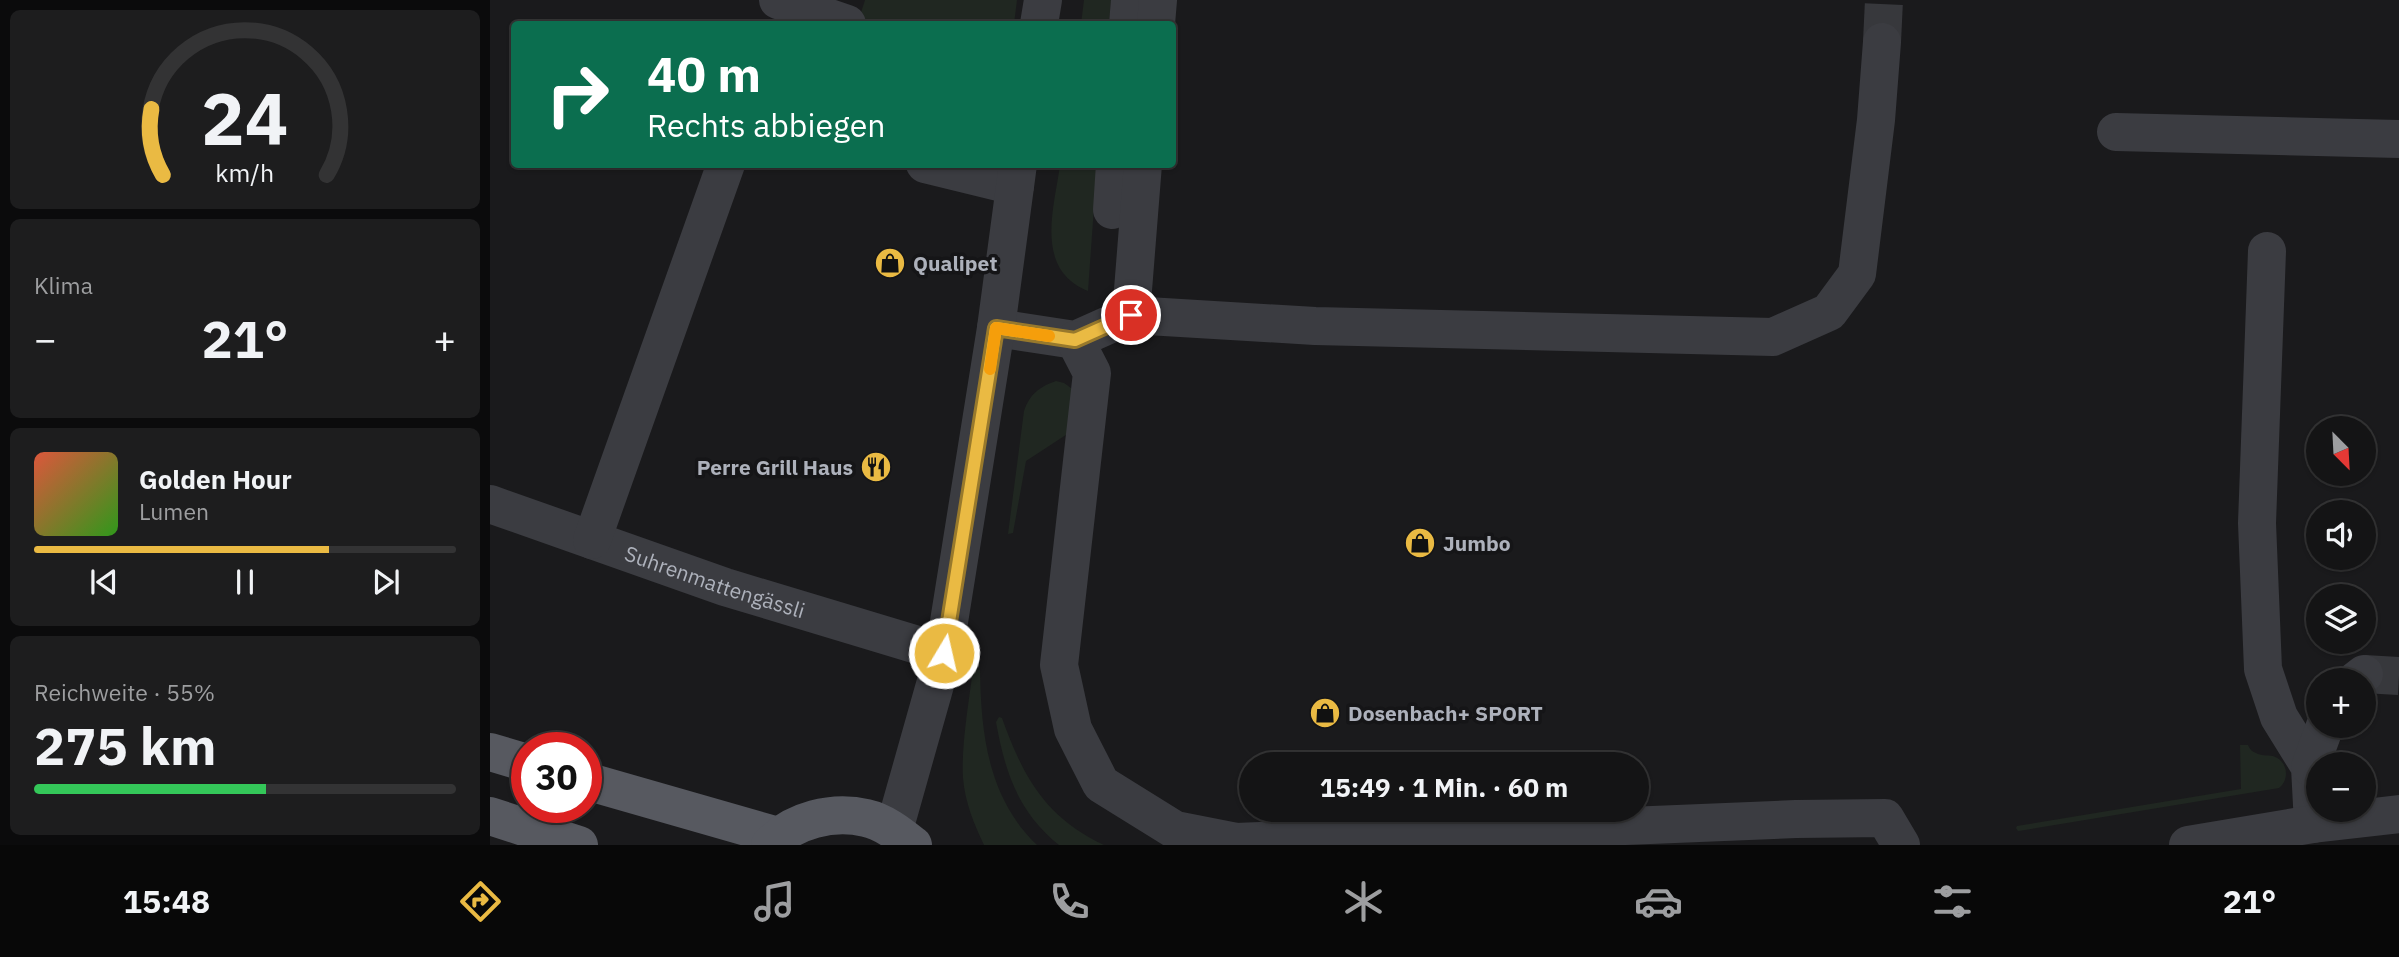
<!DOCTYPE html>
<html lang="de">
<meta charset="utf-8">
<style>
body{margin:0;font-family:"IBM Plex Sans",sans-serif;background:#1d1d1e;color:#f1f3f6;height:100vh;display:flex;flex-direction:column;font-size:26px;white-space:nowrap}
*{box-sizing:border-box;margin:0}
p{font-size:23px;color:#9d9ea0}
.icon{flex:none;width:38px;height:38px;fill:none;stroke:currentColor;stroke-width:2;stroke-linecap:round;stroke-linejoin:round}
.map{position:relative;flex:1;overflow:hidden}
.side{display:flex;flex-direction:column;gap:10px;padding:10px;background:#0b0b0c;width:490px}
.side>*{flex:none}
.hud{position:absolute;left:21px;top:21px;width:665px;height:147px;border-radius:7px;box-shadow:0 2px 5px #0004,0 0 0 2px #333334;background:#0b6e4f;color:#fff;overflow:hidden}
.needle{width:46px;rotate:156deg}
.fabs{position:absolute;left:1816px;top:416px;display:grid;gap:14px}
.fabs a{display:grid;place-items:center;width:70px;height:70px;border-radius:50%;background:#141415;box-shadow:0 2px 5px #0004,0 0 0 2px #333334;font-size:35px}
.speed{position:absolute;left:21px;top:732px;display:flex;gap:14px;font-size:35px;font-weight:700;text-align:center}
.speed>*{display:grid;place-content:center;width:91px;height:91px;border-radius:50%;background:#141415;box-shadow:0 2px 5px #0004,0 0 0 2px #333334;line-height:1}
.speed .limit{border:10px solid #d22;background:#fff;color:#111}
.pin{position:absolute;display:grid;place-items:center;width:60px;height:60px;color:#fff;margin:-30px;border:4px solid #fff;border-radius:50%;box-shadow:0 2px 7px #0007}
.me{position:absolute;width:77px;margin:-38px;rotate:9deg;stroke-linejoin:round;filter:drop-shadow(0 0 5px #0008)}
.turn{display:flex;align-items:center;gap:24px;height:147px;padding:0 21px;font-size:32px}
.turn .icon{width:91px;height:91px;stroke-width:2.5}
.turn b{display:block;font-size:49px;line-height:60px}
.big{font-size:52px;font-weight:700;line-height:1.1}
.side .widget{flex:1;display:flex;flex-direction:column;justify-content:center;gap:10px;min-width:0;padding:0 24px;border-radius:10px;background:#1d1d1e}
.side .dial{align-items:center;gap:0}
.dial svg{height:182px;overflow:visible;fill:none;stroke:#333334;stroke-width:7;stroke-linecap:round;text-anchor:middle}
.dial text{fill:#f1f3f6;stroke:none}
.song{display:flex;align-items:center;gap:21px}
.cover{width:84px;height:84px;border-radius:10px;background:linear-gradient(135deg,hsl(10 70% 55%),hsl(110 70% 35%))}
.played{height:7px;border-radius:4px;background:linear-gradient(90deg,#eaba43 70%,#333334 70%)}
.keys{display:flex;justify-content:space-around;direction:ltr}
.heat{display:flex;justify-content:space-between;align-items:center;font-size:38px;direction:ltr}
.charge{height:10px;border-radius:5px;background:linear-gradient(90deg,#34c759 55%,#333334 0)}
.trip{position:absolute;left:749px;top:752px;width:410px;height:70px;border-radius:35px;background:#141415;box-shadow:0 2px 5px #0004,0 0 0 2px #333334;font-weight:700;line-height:70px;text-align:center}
.tabs{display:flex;height:112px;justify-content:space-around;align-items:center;background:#080808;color:#9d9ea0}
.tabs .icon{width:49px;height:49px}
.tabs .current{color:#eaba43}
.tabs b{font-size:32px;color:#f1f3f6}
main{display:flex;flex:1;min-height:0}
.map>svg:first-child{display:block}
.green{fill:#202721}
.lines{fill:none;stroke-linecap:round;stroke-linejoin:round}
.minor-tunnel{stroke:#37383c;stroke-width:38;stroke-dasharray:38 19;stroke-linecap:butt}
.minor{stroke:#3b3c41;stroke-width:38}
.major{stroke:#575960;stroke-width:38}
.route-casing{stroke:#98792c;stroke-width:18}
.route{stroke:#eaba43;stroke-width:12}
.slow{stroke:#f59e0b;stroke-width:12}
.labels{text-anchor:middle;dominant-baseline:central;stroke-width:7;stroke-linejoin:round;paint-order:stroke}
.poi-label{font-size:21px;font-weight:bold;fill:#adb1bb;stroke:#151517;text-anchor:start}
.street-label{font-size:21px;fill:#adb1bb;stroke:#151517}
</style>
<main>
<section class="side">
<div class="widget dial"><svg viewBox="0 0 100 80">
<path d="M14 69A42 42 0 1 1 86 69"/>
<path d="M14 69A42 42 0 0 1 9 40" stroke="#eaba43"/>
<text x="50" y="56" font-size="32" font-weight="700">24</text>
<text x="50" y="72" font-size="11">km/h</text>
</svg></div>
<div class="widget"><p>Klima</p>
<div class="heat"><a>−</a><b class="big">21°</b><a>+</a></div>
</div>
<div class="widget">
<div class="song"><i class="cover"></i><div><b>Golden Hour</b><p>Lumen</p></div></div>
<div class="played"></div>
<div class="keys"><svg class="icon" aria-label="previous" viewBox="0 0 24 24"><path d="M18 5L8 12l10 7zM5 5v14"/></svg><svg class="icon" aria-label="pause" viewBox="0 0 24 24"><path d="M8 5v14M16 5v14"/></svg><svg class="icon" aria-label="next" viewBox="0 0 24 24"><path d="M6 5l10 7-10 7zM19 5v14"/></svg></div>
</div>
<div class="widget"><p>Reichweite · 55%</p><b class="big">275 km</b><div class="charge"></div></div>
</section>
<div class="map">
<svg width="1909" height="845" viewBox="0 0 1909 845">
<rect width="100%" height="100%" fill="#1a1a1c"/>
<!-- green -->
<g class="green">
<path d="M 375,0 L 527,0 L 524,24 L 389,24 L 368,22 Z"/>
<path d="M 594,0 L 621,0 L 619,24 L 591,24 Z"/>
<path d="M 570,165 L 607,165 L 598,291 C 544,269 564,209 570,165 Z"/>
<path d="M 566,381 L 574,383 L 581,388 L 585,429 L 536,461 L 523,533 L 518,534 L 534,411 C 540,394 549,387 566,381 Z"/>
<path d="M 483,669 L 490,670 C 491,734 498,798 547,845 L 494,845 C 484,824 475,802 473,778 C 471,746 479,701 483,669 Z"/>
<path d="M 509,717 L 512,718 C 533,777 556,818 614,845 L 569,845 C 528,812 515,772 506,722 Z"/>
<path d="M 1750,745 L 1758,745 C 1760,749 1761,751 1766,753 C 1771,756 1777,755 1783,756 C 1798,761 1800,779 1789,788 L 1535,830 L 1528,831 L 1526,828 L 1527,826 L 1751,789 Z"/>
</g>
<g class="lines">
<!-- minor-tunnel -->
<g class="minor-tunnel">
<path d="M 1392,42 L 1394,0"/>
<path d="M 1874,674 L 1909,676"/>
</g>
<!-- minor -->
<g class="minor">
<path d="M 288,0 L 357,24"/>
<path d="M 549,24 L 553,0"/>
<path d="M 638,24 L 640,0"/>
<path d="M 666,24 L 668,0"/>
<path d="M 1626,132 L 1909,139"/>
<path d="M 435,164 L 525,186"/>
<path d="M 622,210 L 625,164"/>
<path d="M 1777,251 L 1767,523 L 1773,669 L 1789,717 L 1820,767 L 1823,824"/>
<path d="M 641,315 L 653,164"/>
<path d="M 506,328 L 585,340 L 641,315 L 825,326 L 1283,337 L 1339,312 L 1367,274 L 1386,120 L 1392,42"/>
<path d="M 585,340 L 602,373 L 569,665 L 583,729 L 611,784 L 685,830 L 746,842 L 1306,819 L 1395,818 L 1411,845"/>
<path id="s1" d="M 0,504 L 235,587 L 454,653"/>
<path d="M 102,540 L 236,164"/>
<path d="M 1865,681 L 1874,674"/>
<path d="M 1820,767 L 1835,726"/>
<path d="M 404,830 L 454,653 L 506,328 L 528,164"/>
<path d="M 1698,845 L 1823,824 L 1909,814"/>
</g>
<!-- major -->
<g class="major">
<path d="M 0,752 L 37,763"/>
<path d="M 96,781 L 288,836"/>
<path d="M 0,816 L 89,845"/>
<path d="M 280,845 C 303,820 343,810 376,818 C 394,822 409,834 423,845"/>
</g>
</g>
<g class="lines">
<!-- route casing -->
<g class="route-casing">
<path id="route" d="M 454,653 L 506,328 L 585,340 L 641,315"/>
</g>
<!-- route -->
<use href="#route" class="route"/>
<!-- slow -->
<path class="slow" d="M 500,369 L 506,328 L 559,336"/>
</g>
<!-- icons -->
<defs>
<g id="shop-disc" transform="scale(1.575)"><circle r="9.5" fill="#eaba43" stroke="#151517"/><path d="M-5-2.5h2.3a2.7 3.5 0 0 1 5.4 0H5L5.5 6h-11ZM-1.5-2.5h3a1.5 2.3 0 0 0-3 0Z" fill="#111"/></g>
<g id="restaurant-disc" transform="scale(1.575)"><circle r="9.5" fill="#eaba43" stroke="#151517"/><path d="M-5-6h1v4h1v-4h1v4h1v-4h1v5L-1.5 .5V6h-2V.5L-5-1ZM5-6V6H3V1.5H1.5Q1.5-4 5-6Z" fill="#111"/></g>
</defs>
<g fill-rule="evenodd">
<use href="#shop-disc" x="400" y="263"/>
<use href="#restaurant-disc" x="386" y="467"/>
<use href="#shop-disc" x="930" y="543"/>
<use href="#shop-disc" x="835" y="713"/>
</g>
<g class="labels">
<!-- poi labels -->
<g class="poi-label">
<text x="423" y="263">Qualipet</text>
<text x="363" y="467" text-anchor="end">Perre Grill Haus</text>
<text x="953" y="543">Jumbo</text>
<text x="858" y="713">Dosenbach+ SPORT</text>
</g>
<!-- street labels -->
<g class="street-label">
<text stroke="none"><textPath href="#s1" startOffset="238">Suhrenmattengässli</textPath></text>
</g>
</g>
</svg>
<div class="fabs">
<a><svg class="needle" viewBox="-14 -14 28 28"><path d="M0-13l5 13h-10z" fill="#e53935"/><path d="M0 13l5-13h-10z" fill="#9d9ea0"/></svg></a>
<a><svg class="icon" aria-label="sound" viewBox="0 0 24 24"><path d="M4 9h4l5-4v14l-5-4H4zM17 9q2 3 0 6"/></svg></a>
<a><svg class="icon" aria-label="layers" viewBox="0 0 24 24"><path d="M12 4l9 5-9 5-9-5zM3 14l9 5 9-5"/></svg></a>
<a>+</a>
<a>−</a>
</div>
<div class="speed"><div class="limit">30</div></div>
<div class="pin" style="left:641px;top:315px;background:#d93025"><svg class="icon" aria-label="arrive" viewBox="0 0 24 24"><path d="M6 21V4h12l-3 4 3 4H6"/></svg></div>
<svg class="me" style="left:454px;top:653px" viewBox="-20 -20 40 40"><circle r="17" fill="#eaba43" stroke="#fff" stroke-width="3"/><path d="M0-11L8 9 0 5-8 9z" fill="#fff"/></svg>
<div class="trip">15:49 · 1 Min. · 60 m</div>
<div class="hud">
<div class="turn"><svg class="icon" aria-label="right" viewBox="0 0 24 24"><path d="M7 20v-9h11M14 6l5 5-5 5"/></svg><div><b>40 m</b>Rechts abbiegen</div></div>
</div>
</div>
</main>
<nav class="tabs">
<b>15:48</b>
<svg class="icon current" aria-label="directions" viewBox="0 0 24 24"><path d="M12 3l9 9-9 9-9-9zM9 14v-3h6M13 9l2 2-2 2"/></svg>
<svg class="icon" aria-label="music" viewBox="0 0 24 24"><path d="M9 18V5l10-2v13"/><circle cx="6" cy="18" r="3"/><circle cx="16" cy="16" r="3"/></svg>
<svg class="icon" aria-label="phone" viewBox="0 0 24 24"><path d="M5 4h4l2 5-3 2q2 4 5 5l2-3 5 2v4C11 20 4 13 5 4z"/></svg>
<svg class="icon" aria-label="climate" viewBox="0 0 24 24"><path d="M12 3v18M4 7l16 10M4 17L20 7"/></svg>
<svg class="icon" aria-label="car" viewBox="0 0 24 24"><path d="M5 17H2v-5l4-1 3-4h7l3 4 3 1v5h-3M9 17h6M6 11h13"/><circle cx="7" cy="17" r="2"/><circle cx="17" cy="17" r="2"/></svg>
<svg class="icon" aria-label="filters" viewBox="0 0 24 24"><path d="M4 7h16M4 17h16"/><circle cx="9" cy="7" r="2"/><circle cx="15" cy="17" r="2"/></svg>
<b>21°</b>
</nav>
